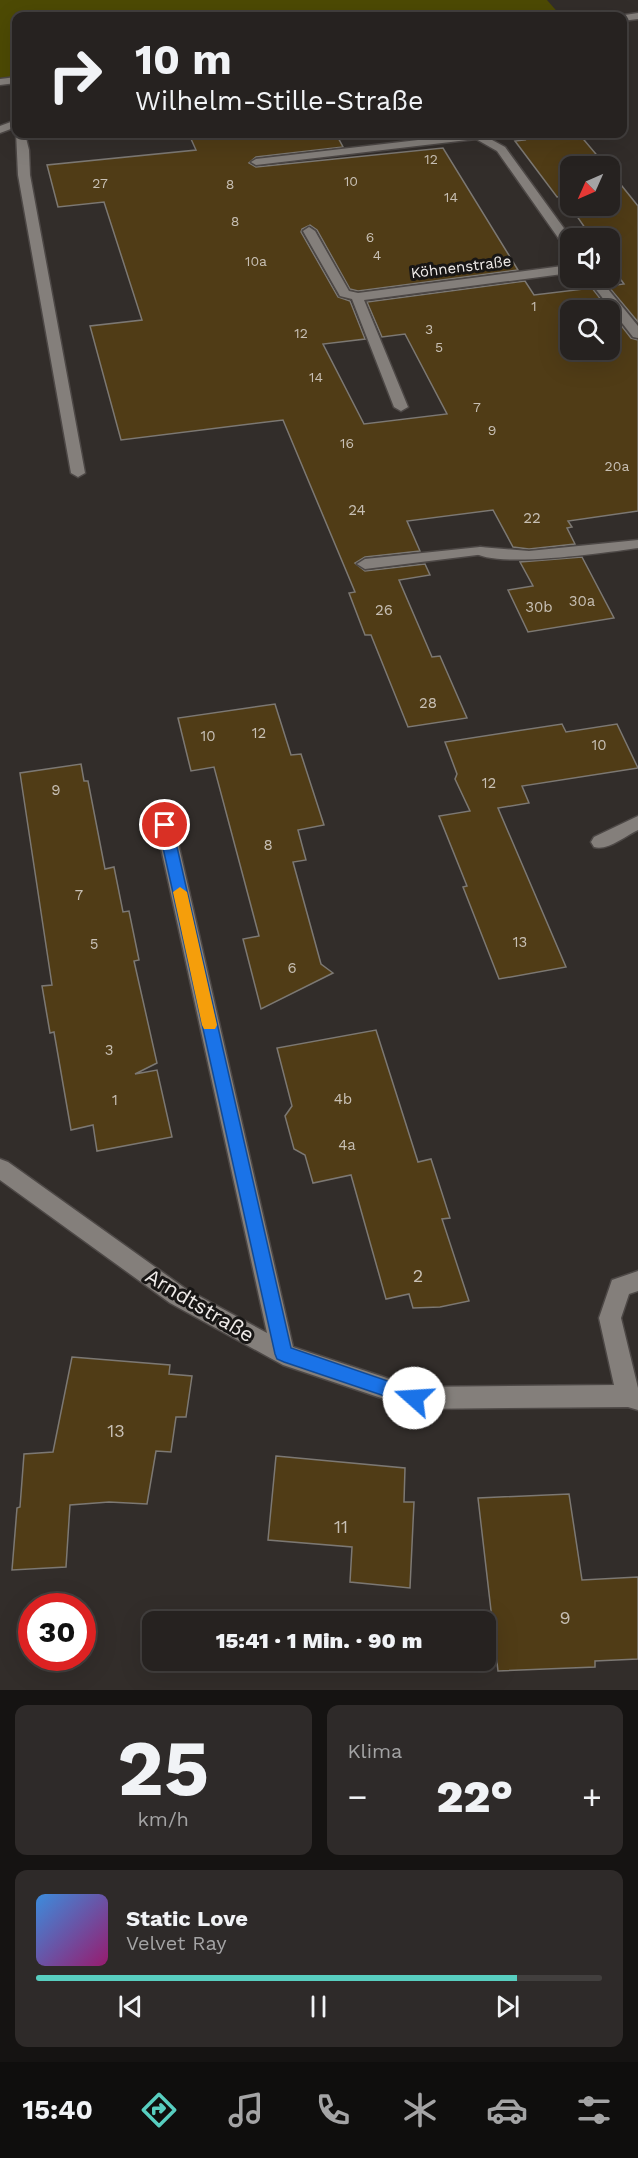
<!DOCTYPE html>
<html lang="de">
<meta charset="utf-8">
<style>
body{margin:0;font-family:"Work Sans",sans-serif;background:#2e2a29;color:#f1f3f6;height:100vh;display:flex;flex-direction:column;font-size:22px;white-space:nowrap}
*{box-sizing:border-box;margin:0}
p{font-size:20px;color:#a4a4a5}
.icon{flex:none;width:33px;height:33px;fill:none;stroke:currentColor;stroke-width:2;stroke-linecap:round;stroke-linejoin:round}
.map{position:relative;height:1690px;overflow:hidden}
.panel{display:flex;flex-direction:column;gap:15px;padding:15px;background:#151312;flex:1}
.panel>*{flex:none}
.top-card{position:absolute;left:12px;top:12px;width:615px;height:126px;border-radius:12px;box-shadow:0 6px 24px #0002,0 0 0 2px #423f3e;background:#262220;color:#f1f3f6;overflow:hidden}
.needle{width:39px;rotate:225deg}
.buttons{position:absolute;left:560px;top:156px;display:grid;gap:12px}
.buttons a{display:grid;place-items:center;width:60px;height:60px;border-radius:12px;background:#262220;box-shadow:0 6px 24px #0002,0 0 0 2px #423f3e;font-size:30px}
.speed{position:absolute;left:18px;top:1593px;display:flex;gap:12px;font-size:30px;font-weight:700;text-align:center}
.speed>*{display:grid;place-content:center;width:78px;height:78px;border-radius:50%;background:#262220;box-shadow:0 6px 24px #0002,0 0 0 2px #423f3e;line-height:1}
.speed .limit{border:9px solid #d22;background:#fff;color:#111}
.pin{position:absolute;display:grid;place-items:center;width:51px;height:51px;color:#fff;margin:-26px;border:3px solid #fff;border-radius:50%;box-shadow:0 2px 6px #0007}
.me{position:absolute;width:66px;margin:-33px;rotate:289deg;stroke-linejoin:round;filter:drop-shadow(0 0 4px #0008)}
.turn{display:flex;align-items:center;gap:21px;height:126px;padding:0 24px;font-size:27px}
.turn .icon{width:78px;height:78px;stroke-width:2.5}
.turn b{display:block;font-size:42px;line-height:51px}
.big{font-size:45px;font-weight:800;line-height:1.1}
.panel .widget{flex:1;display:flex;flex-direction:column;justify-content:center;gap:9px;min-width:0;padding:0 21px;border-radius:12px;background:#2e2a29}
.panel .dial{align-items:center;gap:0}
.dial b{font-size:78px;line-height:1}
.song{display:flex;align-items:center;gap:18px}
.cover{width:72px;height:72px;border-radius:9px;background:linear-gradient(135deg,hsl(210 70% 55%),hsl(320 70% 35%))}
.played{height:6px;border-radius:3px;background:linear-gradient(90deg,#58cec0 85%,#423f3e 85%)}
.keys{display:flex;justify-content:space-around;direction:ltr}
.heat{display:flex;justify-content:space-between;align-items:center;font-size:33px;direction:ltr}
.panel .tiles{flex:1;display:grid;gap:15px;grid-template-columns:1fr 1fr}
.widget:last-child{grid-column:span 2}
.trip{position:absolute;left:142px;top:1611px;width:354px;height:60px;border-radius:12px;background:#262220;box-shadow:0 6px 24px #0002,0 0 0 2px #423f3e;font-weight:800;line-height:60px;text-align:center}
.dock{display:flex;height:96px;justify-content:space-around;align-items:center;background:#0f0e0d;color:#a4a4a5}
.dock .icon{width:42px;height:42px}
.dock .active{color:#58cec0}
.dock b{font-size:27px;color:#f1f3f6}
.map>svg:first-child{display:block}
.green{fill:#4d4a04}
.building{fill:#503c16;stroke:#7c7873;stroke-width:1.5;fill-rule:evenodd}
.lines{fill:none;stroke-linecap:round;stroke-linejoin:round}
.lane-casing{stroke:#4d4846;stroke-width:3}
.street-casing{stroke:#4d4846;stroke-width:3}
.lane{fill:#847f7b;fill-rule:evenodd}
.street{fill:#847f7b;fill-rule:evenodd}
.route{fill:#1a73e8;stroke:#114b97;stroke-width:1.5}
.slow{fill:#f59e0b}
.labels{text-anchor:middle;dominant-baseline:central;stroke-width:6;stroke-linejoin:round;paint-order:stroke}
.far-number-label{font-size:14px;fill:#c7bfb4}
.far-street-label{font-size:15px;fill:#efebe9;stroke:#181615}
.number-label{font-size:15px;fill:#c7bfb4}
.near-number-label{font-size:18px;fill:#c7bfb4}
.near-street-label{font-size:21px;fill:#efebe9;stroke:#181615}
</style>
<div class="map">
<svg width="638" height="1690" viewBox="0 0 638 1690">
<rect width="100%" height="100%" fill="#322d2a"/>
<!-- green -->
<path class="green" d="M 0,0 L 547,0 L 561,16 L 16,16 L 16,77 L 0,78 Z"/>
<!-- building -->
<g class="building">
<path d="M 245,134 L 336,134 L 343,147 L 256,157 L 249,163 L 256,167 L 443,148 L 518,270 L 358,291 L 350,289 L 317,230 L 310,225 L 302,229 L 301,232 L 338,297 L 350,301 L 365,339 L 323,344 L 364,424 L 447,414 L 405,334 L 382,337 L 367,302 L 525,281 L 534,295 L 592,288 L 631,338 L 638,340 L 638,511 L 568,521 L 572,527 L 567,528 L 575,544 L 529,549 L 513,547 L 493,510 L 407,521 L 420,551 L 365,557 L 355,563 L 365,571 L 425,564 L 430,575 L 399,580 L 432,657 L 440,656 L 467,718 L 408,727 L 371,635 L 365,635 L 349,593 L 355,592 L 283,420 L 121,440 L 90,326 L 142,320 L 104,202 L 58,207 L 47,165 L 196,150 L 191,139 ZM 570,310 L 609,310 L 609,350 L 570,350 Z"/>
<path d="M 521,134 L 579,134 L 606,166 L 570,166 L 570,206 L 609,206 L 609,170 L 638,206 L 638,322 L 608,286 L 624,284 L 609,263 L 609,238 L 592,238 L 563,196 L 557,197 L 515,141 L 525,140 Z"/>
<path d="M 582,557 L 614,618 L 528,632 L 508,590 L 533,586 L 520,562 Z"/>
<path d="M 275,704 L 291,755 L 301,754 L 324,825 L 298,830 L 306,860 L 293,862 L 321,964 L 333,973 L 261,1009 L 243,939 L 259,936 L 214,767 L 191,771 L 178,718 Z"/>
<path d="M 562,724 L 566,732 L 617,724 L 638,768 L 522,786 L 529,803 L 498,808 L 566,967 L 499,979 L 463,887 L 467,886 L 439,816 L 470,811 L 455,779 L 457,774 L 445,742 Z"/>
<path d="M 81,764 L 84,781 L 88,781 L 105,869 L 114,867 L 123,912 L 129,911 L 139,960 L 134,961 L 157,1063 L 135,1074 L 157,1070 L 172,1137 L 97,1151 L 93,1125 L 71,1130 L 54,1032 L 50,1033 L 42,986 L 52,985 L 20,773 Z"/>
<path d="M 376,1030 L 418,1162 L 431,1159 L 450,1218 L 442,1219 L 469,1301 L 440,1307 L 413,1308 L 409,1294 L 386,1299 L 351,1175 L 313,1183 L 305,1155 L 294,1149 L 285,1116 L 292,1106 L 277,1048 Z"/>
<path d="M 72,1357 L 170,1365 L 169,1374 L 192,1376 L 186,1417 L 176,1417 L 171,1452 L 156,1451 L 147,1504 L 109,1502 L 70,1505 L 66,1567 L 12,1570 L 17,1508 L 20,1507 L 24,1454 L 53,1452 Z"/>
<path d="M 276,1456 L 405,1468 L 404,1502 L 414,1502 L 410,1588 L 350,1582 L 352,1547 L 268,1540 Z"/>
<path d="M 569,1494 L 582,1580 L 638,1577 L 638,1659 L 595,1661 L 595,1667 L 498,1671 L 478,1498 Z"/>
</g>
<g class="lines">
<!-- lane casing -->
<g class="lane-casing">
<g id="lane">
<path d="M 16,132 L 25,134 L 29,150 L 30,175 L 85,473 L 78,477 L 71,473 L 18,175 Z"/>
<path d="M 480,547 L 485,548 L 487,551 L 485,554 L 365,569 L 357,564 L 365,559 Z"/>
</g>
</g>
<!-- street casing -->
<g class="street-casing">
<g id="street">
<path d="M 638,13 L 638,19 L 622,21 L 622,16 L 618,16 Z"/>
<path d="M 16,77 L 16,83 L 0,85 L 0,79 Z"/>
<path d="M 16,120 L 16,127 L 0,133 L 0,126 Z"/>
<path d="M 469,134 L 481,134 L 505,147 L 571,238 L 570,250 L 566,249 L 497,151 L 476,139 L 256,165 L 251,162 L 256,159 Z"/>
<path d="M 309,227 L 315,231 L 349,291 L 358,293 L 570,265 L 570,273 L 364,300 L 408,407 L 401,411 L 394,407 L 352,299 L 340,296 L 303,231 Z"/>
<path d="M 587,278 L 599,278 L 638,326 L 638,338 L 633,337 Z"/>
<path d="M 638,540 L 638,548 C 610,552 489,570 473,551 L 480,547 L 529,551 Z"/>
<path d="M 638,816 L 638,830 C 625,836 608,851 594,847 L 591,842 L 594,837 Z"/>
<path d="M 165,819 L 171,821 L 174,825 L 293,1347 L 414,1387 L 614,1385 L 599,1318 L 612,1280 L 638,1271 L 638,1291 L 629,1294 L 621,1318 L 638,1388 L 638,1410 L 628,1407 L 414,1409 L 283,1365 L 170,1303 L 0,1180 L 0,1159 L 8,1162 L 186,1289 L 267,1333 L 156,825 L 159,821 Z"/>
</g>
</g>
<!-- lane -->
<use href="#lane" class="lane"/>
<!-- street -->
<use href="#street" class="street"/>
</g>
<!-- route -->
<path class="route" d="M 165,820 L 172,825 L 291,1348 L 420,1392 L 423,1398 L 420,1404 L 414,1406 L 284,1362 L 277,1359 L 275,1354 L 158,825 Z"/>
<!-- slow -->
<path class="slow" d="M 180,887 L 187,892 L 217,1025 L 215,1029 L 204,1029 L 202,1025 L 173,892 Z"/>
<g class="labels">
<!-- far-number labels -->
<g class="far-number-label">
<text x="431" y="159">12</text>
<text x="351" y="181">10</text>
<text x="100" y="183">27</text>
<text x="230" y="184">8</text>
<text x="451" y="197">14</text>
<text x="235" y="221">8</text>
<text x="370" y="237">6</text>
<text x="377" y="255">4</text>
<text x="256" y="261">10a</text>
<text x="534" y="306">1</text>
<text x="429" y="329">3</text>
<text x="301" y="333">12</text>
<text x="439" y="347">5</text>
<text x="316" y="377">14</text>
<text x="477" y="407">7</text>
<text x="492" y="430">9</text>
<text x="347" y="443">16</text>
<text x="617" y="466">20a</text>
</g>
<!-- far-street labels -->
<g class="far-street-label">
<text transform="translate(461 267) rotate(-7)">Köhnenstraße</text>
</g>
<!-- number labels -->
<g class="number-label">
<text x="357" y="510">24</text>
<text x="532" y="518">22</text>
<text x="582" y="601">30a</text>
<text x="539" y="607">30b</text>
<text x="384" y="610">26</text>
<text x="428" y="703">28</text>
<text x="259" y="733">12</text>
<text x="208" y="736">10</text>
<text x="599" y="745">10</text>
<text x="489" y="783">12</text>
<text x="56" y="790">9</text>
<text x="268" y="845">8</text>
<text x="79" y="895">7</text>
<text x="520" y="942">13</text>
<text x="94" y="944">5</text>
<text x="292" y="968">6</text>
<text x="109" y="1050">3</text>
<text x="343" y="1099">4b</text>
<text x="115" y="1100">1</text>
<text x="347" y="1145">4a</text>
</g>
<!-- near-number labels -->
<g class="near-number-label">
<text x="418" y="1275">2</text>
<text x="116" y="1430">13</text>
<text x="341" y="1526">11</text>
<text x="565" y="1617">9</text>
</g>
<!-- near-street labels -->
<g class="near-street-label">
<text transform="translate(200 1305) rotate(31)">Arndtstraße</text>
</g>
</g>
</svg>
<div class="buttons">
<a><svg class="needle" viewBox="-14 -14 28 28"><path d="M0-13l5 13h-10z" fill="#e53935"/><path d="M0 13l5-13h-10z" fill="#a4a4a5"/></svg></a>
<a><svg class="icon" aria-label="sound" viewBox="0 0 24 24"><path d="M4 9h4l5-4v14l-5-4H4zM17 9q2 3 0 6"/></svg></a>
<a><svg class="icon" aria-label="search" viewBox="0 0 24 24"><circle cx="10" cy="10" r="6"/><path d="M15 15l6 6"/></svg></a>
</div>
<div class="speed"><div class="limit">30</div></div>
<div class="pin" style="left:165px;top:825px;background:#d93025"><svg class="icon" aria-label="arrive" viewBox="0 0 24 24"><path d="M6 21V4h12l-3 4 3 4H6"/></svg></div>
<svg class="me" style="left:414px;top:1398px" viewBox="-20 -20 40 40"><circle r="19" fill="#fff"/><path d="M0-13L10 11 0 6-10 11z" fill="#1a73e8"/></svg>
<div class="trip">15:41 · 1 Min. · 90 m</div>
<div class="top-card">
<div class="turn"><svg class="icon" aria-label="right" viewBox="0 0 24 24"><path d="M7 20v-9h11M14 6l5 5-5 5"/></svg><div><b>10 m</b>Wilhelm-Stille-Straße</div></div>
</div>
</div>
<section class="panel">
<div class="tiles">
<div class="widget dial"><b>25</b><p>km/h</p></div>
<div class="widget"><p>Klima</p>
<div class="heat"><a>−</a><b class="big">22°</b><a>+</a></div>
</div>
<div class="widget">
<div class="song"><i class="cover"></i><div><b>Static Love</b><p>Velvet Ray</p></div></div>
<div class="played"></div>
<div class="keys"><svg class="icon" aria-label="previous" viewBox="0 0 24 24"><path d="M18 5L8 12l10 7zM5 5v14"/></svg><svg class="icon" aria-label="pause" viewBox="0 0 24 24"><path d="M8 5v14M16 5v14"/></svg><svg class="icon" aria-label="next" viewBox="0 0 24 24"><path d="M6 5l10 7-10 7zM19 5v14"/></svg></div>
</div>
</div>
</section>
<nav class="dock">
<b>15:40</b>
<svg class="icon active" aria-label="directions" viewBox="0 0 24 24"><path d="M12 3l9 9-9 9-9-9zM9 14v-3h6M13 9l2 2-2 2"/></svg>
<svg class="icon" aria-label="music" viewBox="0 0 24 24"><path d="M9 18V5l10-2v13"/><circle cx="6" cy="18" r="3"/><circle cx="16" cy="16" r="3"/></svg>
<svg class="icon" aria-label="phone" viewBox="0 0 24 24"><path d="M5 4h4l2 5-3 2q2 4 5 5l2-3 5 2v4C11 20 4 13 5 4z"/></svg>
<svg class="icon" aria-label="climate" viewBox="0 0 24 24"><path d="M12 3v18M4 7l16 10M4 17L20 7"/></svg>
<svg class="icon" aria-label="car" viewBox="0 0 24 24"><path d="M5 17H2v-5l4-1 3-4h7l3 4 3 1v5h-3M9 17h6M6 11h13"/><circle cx="7" cy="17" r="2"/><circle cx="17" cy="17" r="2"/></svg>
<svg class="icon" aria-label="filters" viewBox="0 0 24 24"><path d="M4 7h16M4 17h16"/><circle cx="9" cy="7" r="2"/><circle cx="15" cy="17" r="2"/></svg>
</nav>
